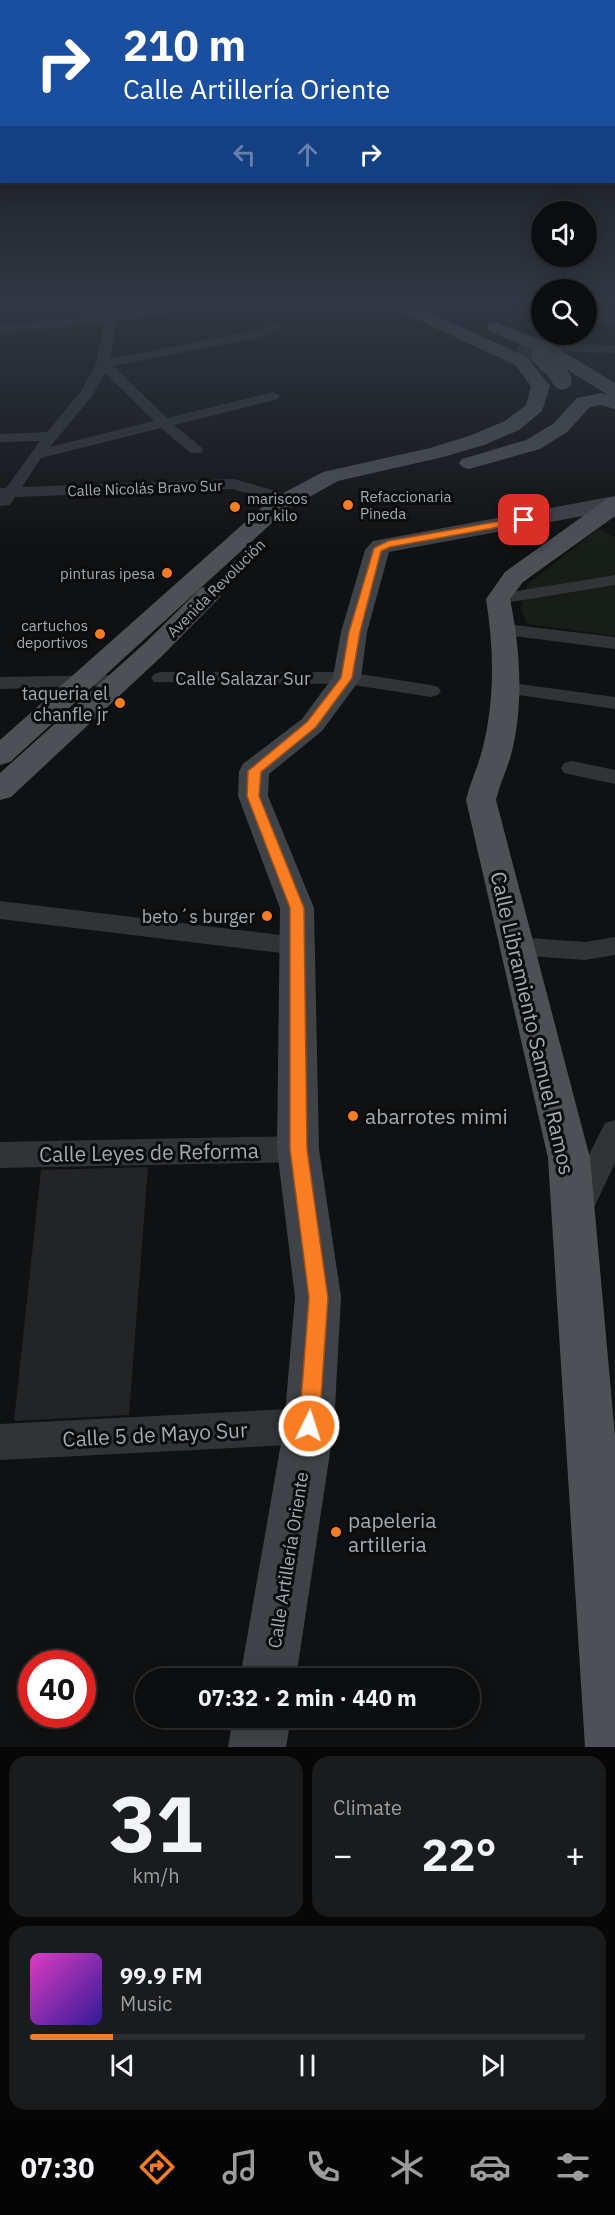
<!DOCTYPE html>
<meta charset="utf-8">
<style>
body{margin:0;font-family:"IBM Plex Sans",sans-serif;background:#1a1b1c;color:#f1f3f6;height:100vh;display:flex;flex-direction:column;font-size:22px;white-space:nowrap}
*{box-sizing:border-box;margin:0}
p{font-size:20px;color:#9a9c9e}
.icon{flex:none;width:33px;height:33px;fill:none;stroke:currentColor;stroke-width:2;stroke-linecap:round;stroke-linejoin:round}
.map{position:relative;height:1747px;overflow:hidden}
.details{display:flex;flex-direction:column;gap:9px;padding:9px;background:#070708;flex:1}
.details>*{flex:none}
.banner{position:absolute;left:0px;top:0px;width:615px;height:183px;box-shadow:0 3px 15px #0003,0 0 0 2px #2c2d2e;background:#1a4fa0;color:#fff;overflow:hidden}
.fabs{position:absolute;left:531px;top:201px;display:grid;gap:12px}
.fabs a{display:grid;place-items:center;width:66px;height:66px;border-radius:50%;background:#0c0d0e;box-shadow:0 3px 15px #0003,0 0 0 2px #2c2d2e;font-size:30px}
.speed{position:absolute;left:18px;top:1650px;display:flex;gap:12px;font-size:30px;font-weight:700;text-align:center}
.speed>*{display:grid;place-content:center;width:78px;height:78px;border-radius:50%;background:#0c0d0e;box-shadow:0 3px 15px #0003,0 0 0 2px #2c2d2e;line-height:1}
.speed .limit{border:9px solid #d22;background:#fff;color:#111}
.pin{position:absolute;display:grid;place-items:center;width:51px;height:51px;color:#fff;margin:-26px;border-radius:12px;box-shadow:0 3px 9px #0006}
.me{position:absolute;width:66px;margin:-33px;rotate:4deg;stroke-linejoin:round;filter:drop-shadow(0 0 4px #0008)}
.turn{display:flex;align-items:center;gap:21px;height:126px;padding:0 24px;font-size:27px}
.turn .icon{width:78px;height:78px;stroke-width:2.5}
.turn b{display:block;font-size:42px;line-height:51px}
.lanes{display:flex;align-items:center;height:57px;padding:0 24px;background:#0003;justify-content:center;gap:30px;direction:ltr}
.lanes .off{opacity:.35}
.big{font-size:45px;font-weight:700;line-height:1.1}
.details .widget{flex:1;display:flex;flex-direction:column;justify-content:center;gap:9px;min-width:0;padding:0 21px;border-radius:18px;background:#1a1b1c}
.details .dial{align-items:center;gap:0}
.dial b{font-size:78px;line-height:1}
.song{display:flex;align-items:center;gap:18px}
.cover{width:72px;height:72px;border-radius:9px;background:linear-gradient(135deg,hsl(310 70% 55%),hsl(250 70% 35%))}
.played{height:6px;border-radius:3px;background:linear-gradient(90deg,#f87d23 15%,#2c2d2e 15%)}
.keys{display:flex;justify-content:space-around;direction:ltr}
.heat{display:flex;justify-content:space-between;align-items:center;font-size:33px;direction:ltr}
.details .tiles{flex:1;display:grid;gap:9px;grid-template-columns:1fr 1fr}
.widget:last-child{grid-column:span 2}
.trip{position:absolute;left:135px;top:1668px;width:345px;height:60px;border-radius:30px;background:#0c0d0e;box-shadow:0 3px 15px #0003,0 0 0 2px #2c2d2e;font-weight:700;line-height:60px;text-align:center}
.tabs{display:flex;height:96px;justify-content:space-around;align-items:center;background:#050506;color:#9a9c9e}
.tabs .icon{width:42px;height:42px}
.tabs .active{color:#f87d23}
.tabs b{font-size:27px;color:#f1f3f6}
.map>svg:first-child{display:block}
.green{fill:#171d17}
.building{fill:#232426}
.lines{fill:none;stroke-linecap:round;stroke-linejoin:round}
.primary-tunnel{stroke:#2d3032;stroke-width:19;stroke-dasharray:19 9;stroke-linecap:butt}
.street{fill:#313437;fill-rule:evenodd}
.secondary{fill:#3f4347;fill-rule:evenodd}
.primary{fill:#4d5156;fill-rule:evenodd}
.primary-bridge{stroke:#4d5156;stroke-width:19}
.route{fill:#f87d23;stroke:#a15117;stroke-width:1.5}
.poi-dot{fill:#f87d23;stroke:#0c0c0d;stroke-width:2}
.labels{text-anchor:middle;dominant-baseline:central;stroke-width:6;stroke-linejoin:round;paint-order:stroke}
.far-street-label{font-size:15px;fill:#a1abb3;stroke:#0c0c0d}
.far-poi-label{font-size:15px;fill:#a1abb3;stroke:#0c0c0d;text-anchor:start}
.street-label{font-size:18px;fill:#a1abb3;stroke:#0c0c0d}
.poi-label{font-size:18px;fill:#a1abb3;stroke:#0c0c0d;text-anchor:end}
.near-street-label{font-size:21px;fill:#a1abb3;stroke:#0c0c0d}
.near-poi-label{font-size:21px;fill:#a1abb3;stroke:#0c0c0d;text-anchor:start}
</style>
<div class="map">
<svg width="615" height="1747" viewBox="0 0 615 1747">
<rect width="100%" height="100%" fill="#101112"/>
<!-- green -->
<g class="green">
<path d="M 0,304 L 140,304 L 143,310 L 86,318 L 18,310 L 0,311 Z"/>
<path d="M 598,529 L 615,537 L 615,636 L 527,624 L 521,609 L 527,585 Z"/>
</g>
<!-- building -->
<path class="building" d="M 148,1167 L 129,1415 L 14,1421 L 41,1170 Z"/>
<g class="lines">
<!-- primary-tunnel -->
<path class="primary-tunnel" d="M 517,350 L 568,373"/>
<!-- street -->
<g class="street">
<path d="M 179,304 L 207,304 L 201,308 L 117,321 L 110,359 L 258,330 L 275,324 L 281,328 L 261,337 L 113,366 L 167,418 L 273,392 L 280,396 L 278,399 L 174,425 L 201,447 L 203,450 L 201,453 L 191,453 L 161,428 L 41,458 L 22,487 L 234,479 L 293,496 L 295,499 L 293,502 L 287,504 L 233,489 L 15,497 L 10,505 L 0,506 L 0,488 L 6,488 L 40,441 L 0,442 L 0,434 L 47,432 L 81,391 L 96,364 L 104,323 L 0,333 L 0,325 L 76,319 ZM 105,373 L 154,421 L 50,447 L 92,396 Z"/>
<path d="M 523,304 L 542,304 L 542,309 L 525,307 Z"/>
<path d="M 586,311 L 615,317 L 615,325 L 586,319 Z"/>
<path d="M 545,344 L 615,345 L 615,353 L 540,351 L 539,348 Z"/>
<path d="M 615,575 L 615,585 L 498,604 L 492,603 L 489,599 L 492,595 L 498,594 Z"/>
<path d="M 505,624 L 615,637 L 615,649 L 498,634 L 496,630 L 498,626 Z"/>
<path d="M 161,672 L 347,672 L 431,685 L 438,687 L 441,691 L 438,695 L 431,697 L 347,684 L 154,682 L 151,678 L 154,674 Z"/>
<path d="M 117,675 L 124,677 L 127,681 L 124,685 L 0,689 L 0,677 Z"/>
<path d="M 504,682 L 615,697 L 615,709 L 497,692 L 494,688 L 497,684 Z"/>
<path d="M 572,761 L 615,770 L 615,784 L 564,773 L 561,768 L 564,763 Z"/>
<path d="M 0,901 L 298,937 L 307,939 L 311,946 L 307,953 L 298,955 L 0,919 Z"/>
<path d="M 516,937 L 585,942 L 615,937 L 615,955 L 585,960 L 516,955 L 507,953 L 503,946 L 507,939 Z"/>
<path d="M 615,1120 L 615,1163 L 588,1220 L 577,1224 L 566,1220 L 561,1210 L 566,1200 L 605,1123 Z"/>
<path d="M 298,1136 L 309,1140 L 313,1149 L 309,1158 L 298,1162 L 0,1168 L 0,1142 Z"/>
<path d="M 309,1408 L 322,1413 L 327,1426 L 322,1439 L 309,1444 L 0,1460 L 0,1424 Z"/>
</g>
<!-- secondary -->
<g class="secondary">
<path d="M 615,496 L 615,510 L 389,552 L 367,632 L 361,678 L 322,731 L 269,774 L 268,796 L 314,908 L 319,1149 L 341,1297 L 334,1426 L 296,1678 L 240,1678 L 284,1426 L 295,1297 L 277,1149 L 280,908 L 238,796 L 239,771 L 243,764 L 302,719 L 333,677 L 341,632 L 365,550 L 373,541 Z"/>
<path d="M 233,1718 L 291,1718 L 286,1747 L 228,1747 Z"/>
</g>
<!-- primary -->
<g class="primary">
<path d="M 389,304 L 410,304 L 527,357 L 550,386 L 542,411 L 519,430 L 484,445 L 443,457 L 338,481 L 286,510 L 10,762 L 0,765 L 0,740 L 270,500 L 323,472 L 430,448 L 469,436 L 505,421 L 526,405 L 531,386 L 515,365 L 391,307 Z"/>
<path d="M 495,322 L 551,344 L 615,383 L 615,397 L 608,395 L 539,352 L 489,331 L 487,327 L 489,323 Z"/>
<path d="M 601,393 L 615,397 L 615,409 L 600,405 L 590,407 L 567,432 L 540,449 L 469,469 L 462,467 L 459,463 L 462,459 L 526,440 L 553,424 L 577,398 Z"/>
<path d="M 615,497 L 615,516 L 523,582 L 510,599 C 520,648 524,702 512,751 C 508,768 500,783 496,800 L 590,1158 L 615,1436 L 615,1747 L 585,1747 L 548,1158 L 466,800 C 470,782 479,765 483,747 C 495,699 494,648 486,599 L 505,572 L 607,499 Z"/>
<path d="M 210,586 L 219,588 L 222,593 L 219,598 L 163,655 L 11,797 L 0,800 L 0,773 L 145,643 L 201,588 Z"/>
</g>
<!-- primary-bridge -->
<path class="primary-bridge" d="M 541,356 L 556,370 L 562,380"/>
</g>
<!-- sky -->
<linearGradient id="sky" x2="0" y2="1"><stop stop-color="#09090a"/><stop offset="0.55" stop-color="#313844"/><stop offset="1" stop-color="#313844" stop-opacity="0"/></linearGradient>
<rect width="615" height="549" fill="url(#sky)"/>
<!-- route -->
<path class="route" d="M 524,517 L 529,520 L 527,522 L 390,547 L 381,551 L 360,632 L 352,678 L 316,727 L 261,772 L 259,796 L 304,908 L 307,1149 L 328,1298 L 319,1426 L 316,1433 L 309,1436 L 302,1433 L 299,1426 L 309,1298 L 290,1149 L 290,908 L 247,796 L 248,771 L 307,722 L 341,678 L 349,632 L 374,548 L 388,541 Z"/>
<!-- markers -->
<g class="poi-dot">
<circle cx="348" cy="505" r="6"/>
<circle cx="235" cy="507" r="6"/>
<circle cx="167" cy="573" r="6"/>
<circle cx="100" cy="634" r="6"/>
<circle cx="120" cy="703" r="6"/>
<circle cx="267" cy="916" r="6"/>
<circle cx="353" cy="1116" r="6"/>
<circle cx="336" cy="1532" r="6"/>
</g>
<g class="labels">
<!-- far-street labels -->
<g class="far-street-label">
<text transform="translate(145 488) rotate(-2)">Calle Nicolás Bravo Sur</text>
<text transform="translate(216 588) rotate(-45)">Avenida Revolución</text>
</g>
<!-- far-poi labels -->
<g class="far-poi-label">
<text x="360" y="496">Refaccionaria<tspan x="360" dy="17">Pineda</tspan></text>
<text x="247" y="498">mariscos<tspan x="247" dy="17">por kilo</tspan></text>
<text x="155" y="573" text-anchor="end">pinturas ipesa</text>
<text x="88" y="625" text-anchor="end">cartuchos<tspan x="88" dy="17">deportivos</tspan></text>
</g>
<!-- street labels -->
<g class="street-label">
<text x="243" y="678">Calle Salazar Sur</text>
<text transform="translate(288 1560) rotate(-81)">Calle Artillería Oriente</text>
</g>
<!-- poi labels -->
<g class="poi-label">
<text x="108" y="693">taqueria el<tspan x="108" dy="21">chanfle jr</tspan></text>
<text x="255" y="916">beto´s burger</text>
</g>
<!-- near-street labels -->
<g class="near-street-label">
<text transform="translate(533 1023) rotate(77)">Calle Libramiento Samuel Ramos</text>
<text transform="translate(149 1152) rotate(-1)">Calle Leyes de Reforma</text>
<text transform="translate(155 1434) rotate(-3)">Calle 5 de Mayo Sur</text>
</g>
<!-- near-poi labels -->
<g class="near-poi-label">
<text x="365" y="1116">abarrotes mimi</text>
<text x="348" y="1520">papeleria<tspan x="348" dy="24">artilleria</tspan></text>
</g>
</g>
</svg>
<div class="fabs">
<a><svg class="icon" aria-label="sound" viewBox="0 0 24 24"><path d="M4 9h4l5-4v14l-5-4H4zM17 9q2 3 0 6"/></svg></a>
<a><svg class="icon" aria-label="search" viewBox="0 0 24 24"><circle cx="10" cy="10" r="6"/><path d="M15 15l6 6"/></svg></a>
</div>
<div class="speed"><div class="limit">40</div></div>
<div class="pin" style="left:524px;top:520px;background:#d93025"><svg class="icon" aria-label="arrive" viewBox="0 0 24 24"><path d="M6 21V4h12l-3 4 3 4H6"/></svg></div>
<svg class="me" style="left:309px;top:1426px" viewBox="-20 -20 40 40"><circle r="17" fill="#f87d23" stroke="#fff" stroke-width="3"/><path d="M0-11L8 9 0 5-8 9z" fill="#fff"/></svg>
<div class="trip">07:32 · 2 min · 440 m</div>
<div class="banner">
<div class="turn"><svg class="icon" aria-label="right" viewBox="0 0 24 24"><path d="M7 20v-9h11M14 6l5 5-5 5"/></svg><div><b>210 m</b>Calle Artillería Oriente</div></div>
<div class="lanes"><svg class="icon off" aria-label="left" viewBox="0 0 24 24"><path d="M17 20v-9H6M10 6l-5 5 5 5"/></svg><svg class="icon off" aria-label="ahead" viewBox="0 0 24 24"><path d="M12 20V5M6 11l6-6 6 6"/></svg><svg class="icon" aria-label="right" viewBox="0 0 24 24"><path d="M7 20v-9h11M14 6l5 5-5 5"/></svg></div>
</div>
</div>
<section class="details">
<div class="tiles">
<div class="widget dial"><b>31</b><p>km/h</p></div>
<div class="widget"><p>Climate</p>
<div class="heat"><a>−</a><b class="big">22°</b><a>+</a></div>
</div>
<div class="widget">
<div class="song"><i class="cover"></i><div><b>99.9 FM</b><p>Music</p></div></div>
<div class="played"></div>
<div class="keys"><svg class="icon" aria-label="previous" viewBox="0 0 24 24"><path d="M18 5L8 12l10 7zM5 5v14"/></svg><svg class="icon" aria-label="pause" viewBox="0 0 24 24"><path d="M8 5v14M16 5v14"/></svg><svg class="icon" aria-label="next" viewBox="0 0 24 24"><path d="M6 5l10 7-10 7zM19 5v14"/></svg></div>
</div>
</div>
</section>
<nav class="tabs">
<b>07:30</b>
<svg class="icon active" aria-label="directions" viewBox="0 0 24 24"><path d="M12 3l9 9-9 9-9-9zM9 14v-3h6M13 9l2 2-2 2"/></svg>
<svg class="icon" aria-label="music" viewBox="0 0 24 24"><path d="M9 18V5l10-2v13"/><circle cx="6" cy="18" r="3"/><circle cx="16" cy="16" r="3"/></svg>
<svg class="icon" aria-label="phone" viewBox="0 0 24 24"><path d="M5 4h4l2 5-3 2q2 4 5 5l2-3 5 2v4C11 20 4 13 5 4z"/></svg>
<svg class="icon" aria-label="climate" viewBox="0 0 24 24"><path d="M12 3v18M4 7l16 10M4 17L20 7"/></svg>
<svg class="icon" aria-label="car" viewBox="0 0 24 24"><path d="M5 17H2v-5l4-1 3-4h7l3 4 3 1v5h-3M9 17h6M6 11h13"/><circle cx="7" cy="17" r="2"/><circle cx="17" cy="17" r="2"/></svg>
<svg class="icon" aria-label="filters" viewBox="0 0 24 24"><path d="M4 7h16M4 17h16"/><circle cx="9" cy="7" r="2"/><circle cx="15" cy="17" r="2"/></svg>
</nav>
